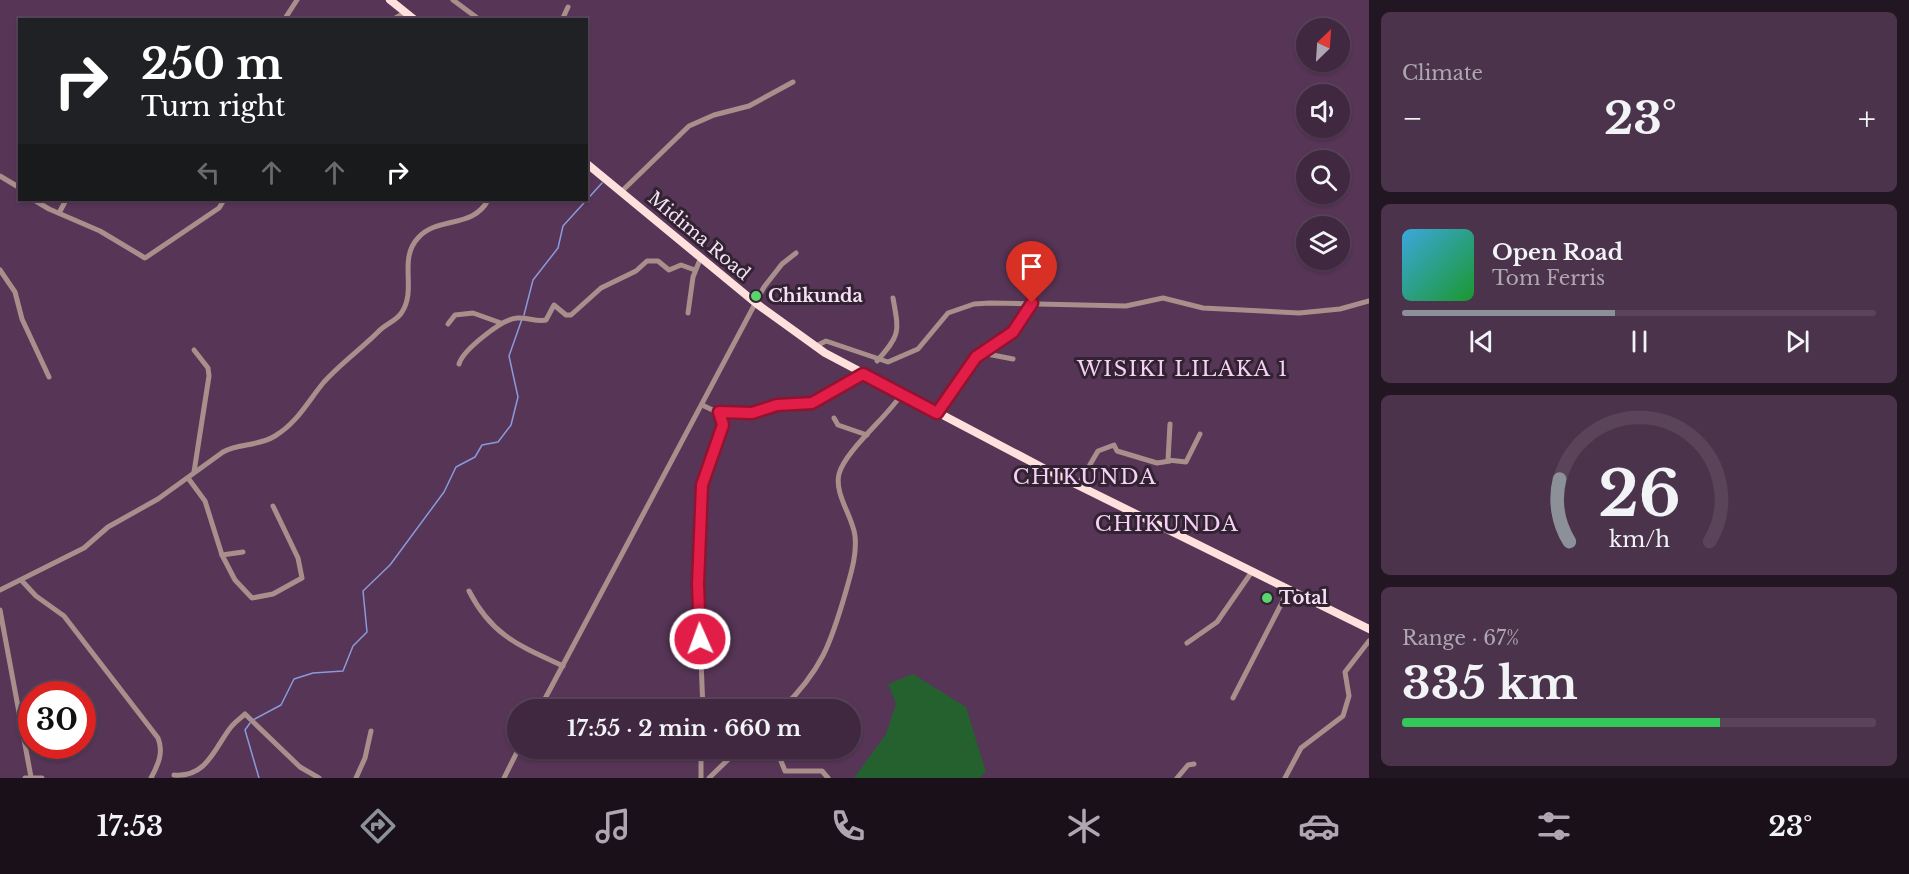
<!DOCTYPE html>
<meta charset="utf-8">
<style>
body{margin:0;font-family:"Libre Baskerville",serif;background:#4b344b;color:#f1f3f6;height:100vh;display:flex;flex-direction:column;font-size:22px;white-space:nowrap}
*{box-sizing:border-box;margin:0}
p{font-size:20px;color:#aea6b1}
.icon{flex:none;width:33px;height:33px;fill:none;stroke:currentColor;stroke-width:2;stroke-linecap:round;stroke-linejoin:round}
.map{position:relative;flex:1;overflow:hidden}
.drawer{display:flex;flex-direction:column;gap:12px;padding:12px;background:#231623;width:540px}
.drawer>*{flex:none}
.guide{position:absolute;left:18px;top:18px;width:570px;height:183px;border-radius:0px;box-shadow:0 2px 4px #0004,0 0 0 2px #594459;background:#202124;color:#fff;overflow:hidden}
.needle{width:39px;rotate:25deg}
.tools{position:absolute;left:1296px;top:18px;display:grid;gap:12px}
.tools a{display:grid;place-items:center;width:54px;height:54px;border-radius:50%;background:#402840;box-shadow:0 2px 4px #0004,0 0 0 2px #594459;font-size:30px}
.speed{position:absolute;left:18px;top:681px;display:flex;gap:12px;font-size:30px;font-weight:700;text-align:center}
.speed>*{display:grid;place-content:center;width:78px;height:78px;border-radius:50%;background:#402840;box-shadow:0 2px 4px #0004,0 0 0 2px #594459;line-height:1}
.speed .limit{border:9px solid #d22;background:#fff;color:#111}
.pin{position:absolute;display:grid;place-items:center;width:51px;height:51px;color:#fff;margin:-62px -26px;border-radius:50% 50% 50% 0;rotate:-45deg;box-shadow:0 0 6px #0007}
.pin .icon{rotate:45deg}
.me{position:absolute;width:66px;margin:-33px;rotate:358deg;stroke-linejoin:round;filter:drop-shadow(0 0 4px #0008)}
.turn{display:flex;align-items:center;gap:21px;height:126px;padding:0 24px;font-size:27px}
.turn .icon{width:78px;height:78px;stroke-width:2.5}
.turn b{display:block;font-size:42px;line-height:51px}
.lanes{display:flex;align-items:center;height:57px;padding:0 24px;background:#0003;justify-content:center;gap:30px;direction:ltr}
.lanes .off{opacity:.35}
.big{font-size:45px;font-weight:700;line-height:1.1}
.drawer .card{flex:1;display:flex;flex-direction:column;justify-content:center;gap:9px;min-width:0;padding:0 21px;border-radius:9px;background:#4b344b}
.drawer .dial{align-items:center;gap:0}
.dial svg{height:156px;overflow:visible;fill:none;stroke:#594459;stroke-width:7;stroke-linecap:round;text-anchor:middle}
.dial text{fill:#f1f3f6;stroke:none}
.song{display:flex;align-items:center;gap:18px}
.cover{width:72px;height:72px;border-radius:9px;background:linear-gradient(135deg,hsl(200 70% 55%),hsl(130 70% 35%))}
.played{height:6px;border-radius:3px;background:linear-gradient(90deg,#8c9099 45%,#594459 45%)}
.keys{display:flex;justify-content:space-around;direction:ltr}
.heat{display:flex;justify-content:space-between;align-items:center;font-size:33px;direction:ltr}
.charge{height:9px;border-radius:4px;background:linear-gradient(90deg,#34c759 67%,#594459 0)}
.trip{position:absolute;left:507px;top:699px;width:354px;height:60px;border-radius:30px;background:#402840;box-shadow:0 2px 4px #0004,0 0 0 2px #594459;font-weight:700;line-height:60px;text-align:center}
.dock{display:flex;height:96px;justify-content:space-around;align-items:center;background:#1a101a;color:#aea6b1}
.dock .icon{width:42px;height:42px}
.dock .selected{color:#8c9099}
.dock b{font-size:27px;color:#f1f3f6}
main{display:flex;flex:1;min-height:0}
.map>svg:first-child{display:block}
.green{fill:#25602f}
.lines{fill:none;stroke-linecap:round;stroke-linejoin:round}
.stream{stroke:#8a9adb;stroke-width:1.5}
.street{stroke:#a88f8c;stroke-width:5}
.primary{stroke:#ffe0dc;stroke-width:8}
.route-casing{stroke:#92132f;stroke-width:15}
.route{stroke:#e11d48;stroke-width:10}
.poi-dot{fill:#5ad56e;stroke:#322332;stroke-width:2}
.labels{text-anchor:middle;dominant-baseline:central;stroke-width:6;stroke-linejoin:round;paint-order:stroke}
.street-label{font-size:18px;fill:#f6e1f5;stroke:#322332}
.poi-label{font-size:18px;font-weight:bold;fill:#f6e1f5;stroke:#322332;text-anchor:start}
.quarter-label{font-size:21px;letter-spacing:1.5px;fill:#f8d0f7;stroke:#322332}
</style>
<main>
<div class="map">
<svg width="1369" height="778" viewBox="0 0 1369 778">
<rect width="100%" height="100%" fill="#563556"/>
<!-- green -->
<path class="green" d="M 913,674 L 966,707 L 986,772 L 979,778 L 854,778 L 886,734 L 896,704 L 888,684 Z"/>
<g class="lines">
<!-- stream -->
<g class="stream">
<path d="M 524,315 L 533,280 L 558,248 L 563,226 L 602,183"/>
<path d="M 253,720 L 281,705 L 294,679 L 313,673 L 343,671 L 353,646 L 367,632 L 363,591 L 390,565 L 444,492 L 456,467 L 475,457 L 482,445 L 498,442 L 511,425 L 518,397 L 509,356 L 522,319"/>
<path d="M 250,723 L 245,730 L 259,778"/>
</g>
<!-- street -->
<g class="street">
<path d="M 453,0 L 480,20"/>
<path d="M 284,20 L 297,0"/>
<path d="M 392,20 L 406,12"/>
<path d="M 562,20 L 568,7"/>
<path d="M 0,176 L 20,188"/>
<path d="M 621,192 L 689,126 L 714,115 L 749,106 L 793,82"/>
<path d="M 34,200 L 49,209 L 100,231 L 145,258 L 219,208 L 224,200"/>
<path d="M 59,213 L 66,200"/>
<path d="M 0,270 L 15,292 L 22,319 L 49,377"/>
<path d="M 688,313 L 693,277 L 701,257"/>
<path d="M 448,324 L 455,315 L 473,313 L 501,323"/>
<path d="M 814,347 L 826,341 L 888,362 L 918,349 L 948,313 L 974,304 L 990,303 L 1126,306 L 1163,298 L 1203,308 L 1299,313 L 1340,309 L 1369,301"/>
<path d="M 194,350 L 208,368 L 209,376 L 194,472"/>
<path d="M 982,353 L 1013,359"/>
<path d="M 877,361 C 901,334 899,332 893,298"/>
<path d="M 459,364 C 463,350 502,319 517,318 C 527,317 536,322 546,320 L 554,305 L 566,315 L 571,315 L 601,288 L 636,271 L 647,261 L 658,261 L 669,270 L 681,265 L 695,270"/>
<path d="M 702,405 L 719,413 L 752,413 L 777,405 L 804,405 L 863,374"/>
<path d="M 937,413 L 976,357 L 1013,332 L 1032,303"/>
<path d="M 834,418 L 838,425 L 867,435"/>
<path d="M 1170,424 L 1168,460 L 1186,462 L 1200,434"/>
<path d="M 188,478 L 205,501 L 222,555 L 243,552"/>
<path d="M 1078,485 L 1098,451 L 1114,445 L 1117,451 L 1157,463 L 1170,461"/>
<path d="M 222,555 L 235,580 L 252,598 L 273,594 L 302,578 L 298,558 L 273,506"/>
<path d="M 22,581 L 36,596 L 64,616 L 158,738 C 164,752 158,765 151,778"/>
<path d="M 0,590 L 84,548 L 108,527 L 158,499 L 223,452 C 238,443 257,447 275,436 C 298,422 308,401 324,382 C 340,364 361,349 378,332 C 385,324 397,321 402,312 C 417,289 398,259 418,238 C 437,216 473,229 488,200"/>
<path d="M 469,591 C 492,636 520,646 563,666"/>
<path d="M 0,610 L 31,777"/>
<path d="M 1187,643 L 1217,622 L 1251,573"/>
<path d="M 1233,698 L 1288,591"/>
<path d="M 539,710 L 764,287 L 782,264 L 796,253"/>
<path d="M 703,710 L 698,584 L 701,492 L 705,473 L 723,425 L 719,413"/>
<path d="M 781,710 C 822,670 831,643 846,591 C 851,573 857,555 855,536 C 853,517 834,494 839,474 C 845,451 886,418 901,395"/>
<path d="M 776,748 L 785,771 L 822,771 L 828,778"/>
<path d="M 174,775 C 207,778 215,747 231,727 C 235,722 241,718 245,714 L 300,767 L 319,778"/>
<path d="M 25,778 L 42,778"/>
<path d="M 356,778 L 365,758 L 371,731"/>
<path d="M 504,778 L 519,748"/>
<path d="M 701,778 L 701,748"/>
<path d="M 709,778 L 740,748"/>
<path d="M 1177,778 L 1188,765 L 1194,764"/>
<path d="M 1285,778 L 1301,748 L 1343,716 L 1349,696 L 1345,672 L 1369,641"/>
</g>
<!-- primary -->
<g class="primary">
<path d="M 390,0 L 415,20"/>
<path d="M 586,163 L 757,304 L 825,353 L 1049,471 L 1369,629"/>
</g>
</g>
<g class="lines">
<!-- route casing -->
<g class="route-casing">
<path id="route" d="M 700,639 L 698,584 L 702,485 L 723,425 L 719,412 L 752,413 L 777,405 L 812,403 L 863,374 L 937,413 L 976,357 L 1013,332 L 1032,303"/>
</g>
<!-- route -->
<use href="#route" class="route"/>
</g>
<!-- markers -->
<g class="poi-dot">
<circle cx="756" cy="296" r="6"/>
<circle cx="1267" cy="598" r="6"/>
</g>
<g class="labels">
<!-- street labels -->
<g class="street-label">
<text transform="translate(699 236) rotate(40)">Midima Road</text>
</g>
<!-- poi labels -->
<g class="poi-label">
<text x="768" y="296">Chikunda</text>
<text x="1279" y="598">Total</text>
</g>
<!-- quarter labels -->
<g class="quarter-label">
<text x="1183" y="369">WISIKI LILAKA 1</text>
<text x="1085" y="477">CHIKUNDA</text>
<text x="1167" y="524">CHIKUNDA</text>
</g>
</g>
</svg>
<div class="tools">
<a><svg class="needle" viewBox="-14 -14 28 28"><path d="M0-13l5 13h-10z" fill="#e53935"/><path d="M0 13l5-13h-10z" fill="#aea6b1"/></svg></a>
<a><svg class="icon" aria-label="sound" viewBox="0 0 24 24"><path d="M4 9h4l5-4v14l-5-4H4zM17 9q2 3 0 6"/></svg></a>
<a><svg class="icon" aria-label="search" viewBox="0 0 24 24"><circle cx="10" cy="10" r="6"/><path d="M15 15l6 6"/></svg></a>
<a><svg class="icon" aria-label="layers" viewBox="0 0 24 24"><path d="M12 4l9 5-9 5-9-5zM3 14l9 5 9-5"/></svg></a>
</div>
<div class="speed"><div class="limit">30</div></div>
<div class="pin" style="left:1032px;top:303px;background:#d93025"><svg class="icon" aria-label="arrive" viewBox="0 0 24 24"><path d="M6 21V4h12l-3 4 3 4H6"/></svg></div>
<svg class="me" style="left:700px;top:639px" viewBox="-20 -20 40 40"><circle r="17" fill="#e11d48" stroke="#fff" stroke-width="3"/><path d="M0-11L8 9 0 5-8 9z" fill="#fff"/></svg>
<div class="trip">17:55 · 2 min · 660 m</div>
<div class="guide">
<div class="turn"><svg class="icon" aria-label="right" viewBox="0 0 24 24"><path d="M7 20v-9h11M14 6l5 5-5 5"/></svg><div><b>250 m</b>Turn right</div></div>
<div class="lanes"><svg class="icon off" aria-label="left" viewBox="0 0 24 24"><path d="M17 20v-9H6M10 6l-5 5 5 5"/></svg><svg class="icon off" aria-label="ahead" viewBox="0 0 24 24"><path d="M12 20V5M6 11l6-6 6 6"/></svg><svg class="icon off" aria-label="ahead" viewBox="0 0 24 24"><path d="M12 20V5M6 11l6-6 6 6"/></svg><svg class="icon" aria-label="right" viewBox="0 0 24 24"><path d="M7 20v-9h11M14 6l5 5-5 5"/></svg></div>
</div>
</div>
<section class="drawer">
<div class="card"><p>Climate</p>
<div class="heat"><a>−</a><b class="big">23°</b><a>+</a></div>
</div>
<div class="card">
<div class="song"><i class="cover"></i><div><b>Open Road</b><p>Tom Ferris</p></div></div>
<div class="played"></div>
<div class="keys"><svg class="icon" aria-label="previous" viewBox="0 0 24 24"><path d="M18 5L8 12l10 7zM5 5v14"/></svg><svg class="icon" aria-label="pause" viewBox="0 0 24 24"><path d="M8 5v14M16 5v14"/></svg><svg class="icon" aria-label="next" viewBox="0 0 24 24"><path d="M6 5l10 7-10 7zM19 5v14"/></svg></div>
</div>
<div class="card dial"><svg viewBox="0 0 100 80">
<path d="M14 69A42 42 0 1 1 86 69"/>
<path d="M14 69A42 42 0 0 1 9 37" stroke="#8c9099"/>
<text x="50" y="56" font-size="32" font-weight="700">26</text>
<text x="50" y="72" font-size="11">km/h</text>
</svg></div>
<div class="card"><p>Range · 67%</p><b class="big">335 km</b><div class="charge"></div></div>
</section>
</main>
<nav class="dock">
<b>17:53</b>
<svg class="icon selected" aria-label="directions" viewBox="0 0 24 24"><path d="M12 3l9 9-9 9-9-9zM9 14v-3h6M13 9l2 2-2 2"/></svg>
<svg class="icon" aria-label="music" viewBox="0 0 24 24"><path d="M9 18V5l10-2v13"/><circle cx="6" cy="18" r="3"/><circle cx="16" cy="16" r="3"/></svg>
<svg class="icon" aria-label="phone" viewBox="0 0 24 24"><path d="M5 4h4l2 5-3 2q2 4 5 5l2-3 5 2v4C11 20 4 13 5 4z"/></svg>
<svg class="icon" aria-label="climate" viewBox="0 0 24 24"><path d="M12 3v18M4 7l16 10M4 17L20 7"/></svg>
<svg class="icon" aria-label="car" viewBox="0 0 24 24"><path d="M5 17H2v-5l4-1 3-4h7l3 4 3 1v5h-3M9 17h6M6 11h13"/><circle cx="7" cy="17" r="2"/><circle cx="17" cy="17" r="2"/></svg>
<svg class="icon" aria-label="filters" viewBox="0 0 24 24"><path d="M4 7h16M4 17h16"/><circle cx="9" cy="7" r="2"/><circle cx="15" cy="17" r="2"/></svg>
<b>23°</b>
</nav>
